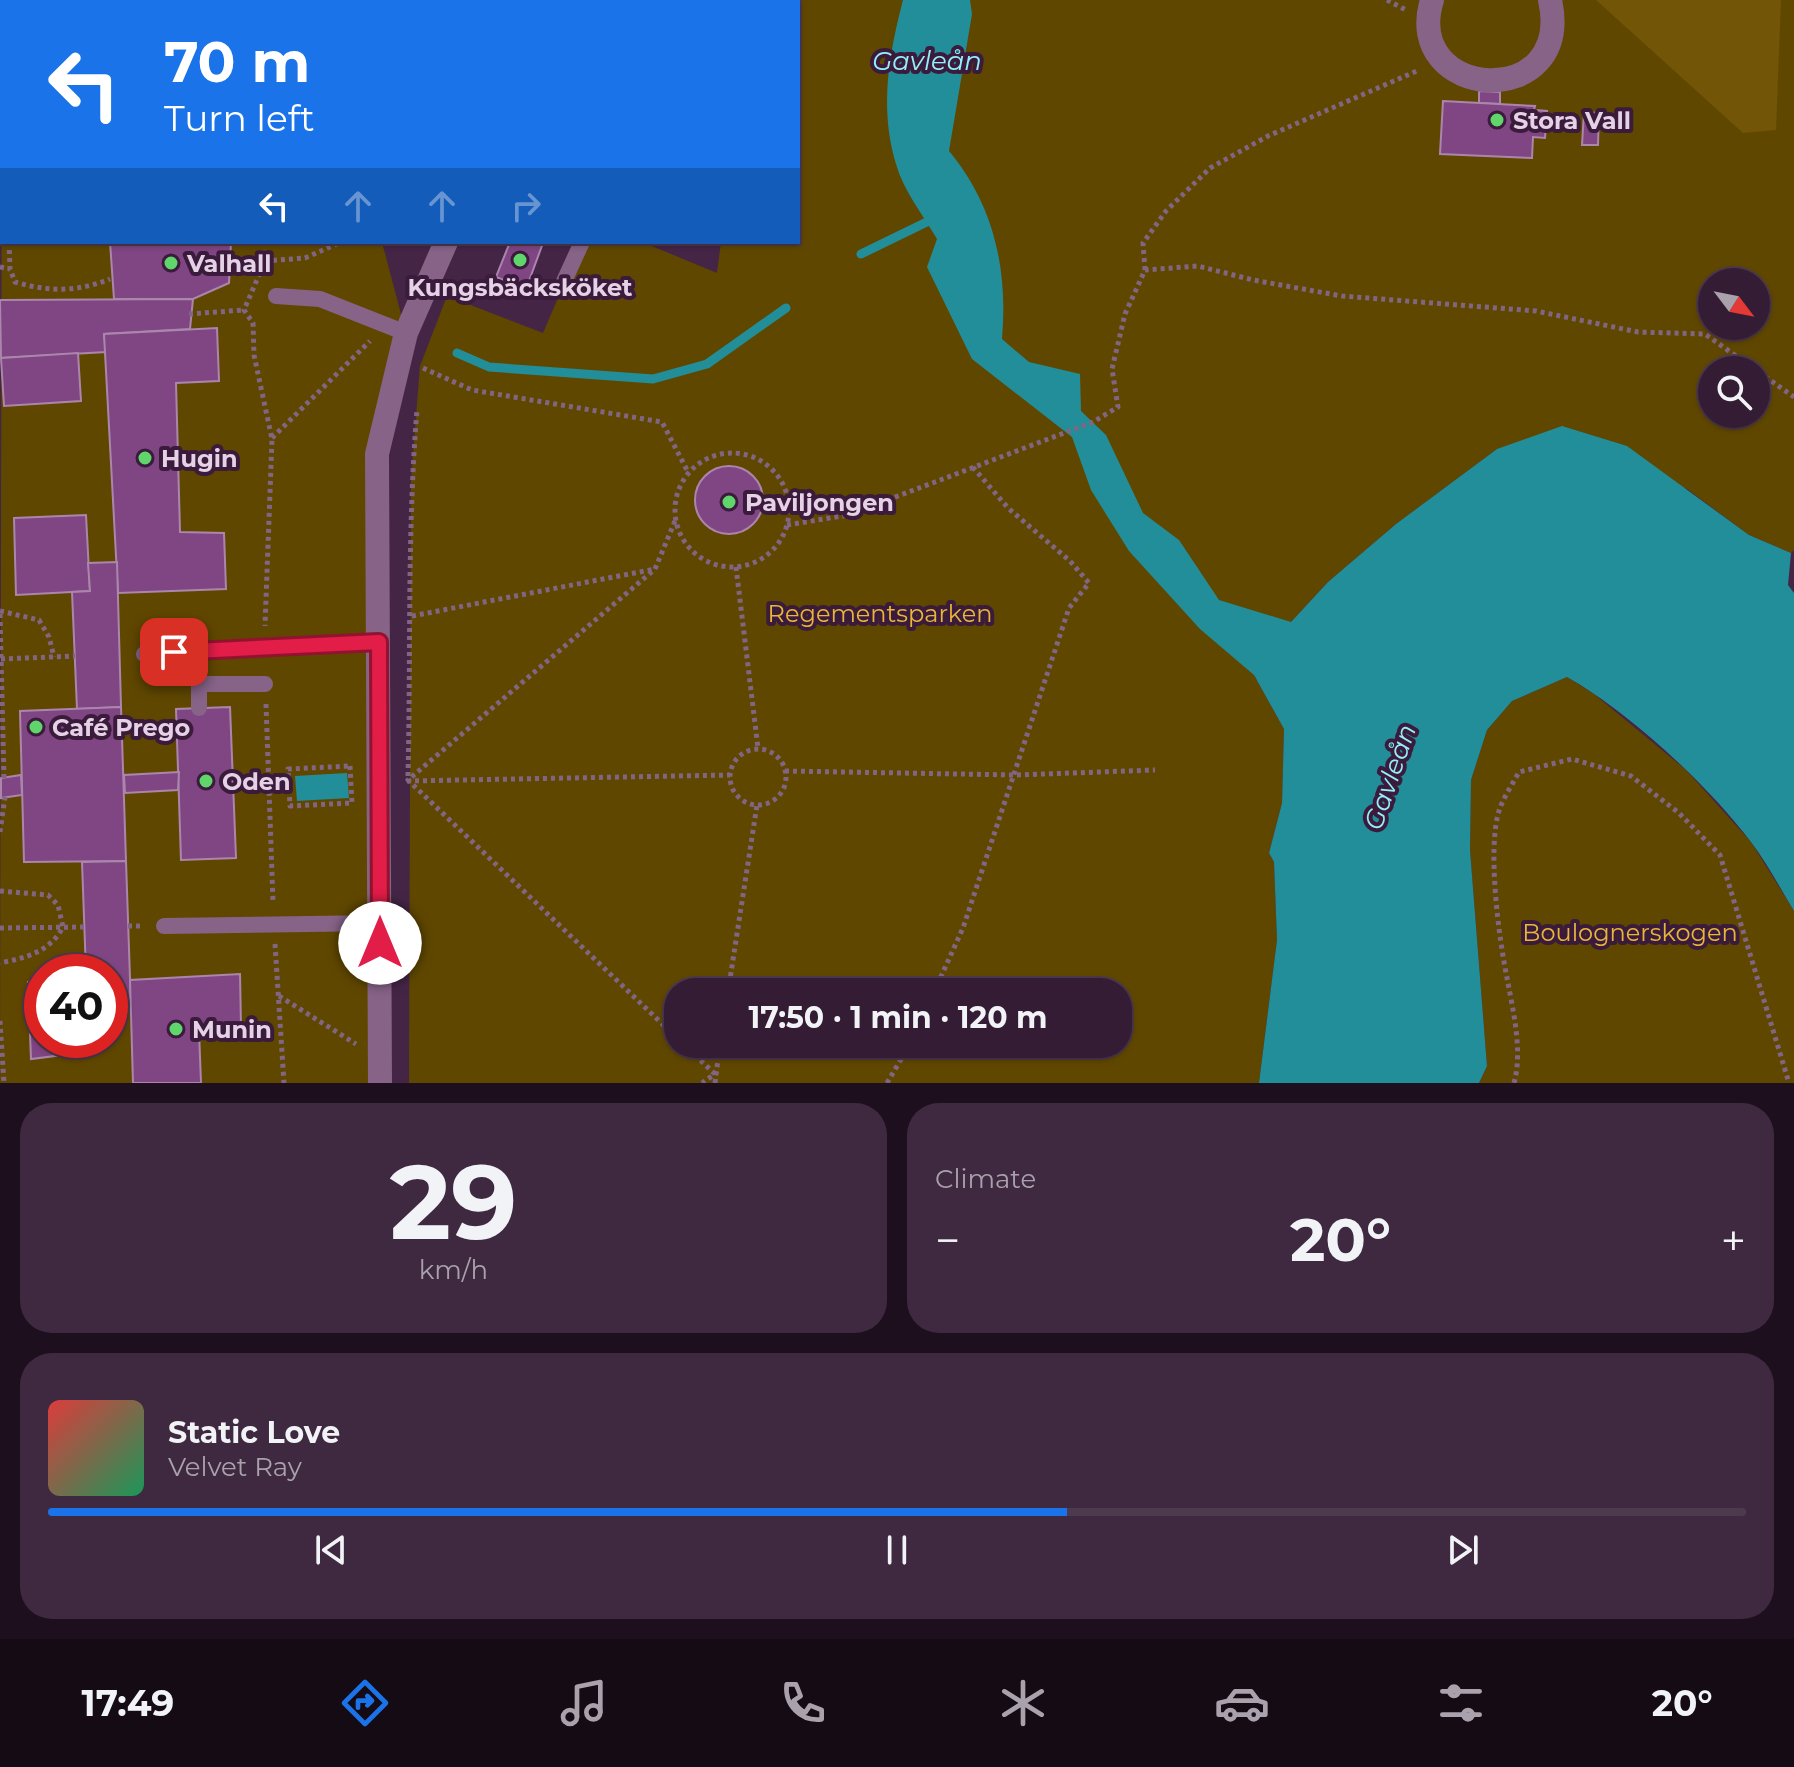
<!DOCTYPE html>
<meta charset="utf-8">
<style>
body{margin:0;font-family:Montserrat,sans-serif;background:#3f2940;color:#f1f3f6;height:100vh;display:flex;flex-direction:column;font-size:30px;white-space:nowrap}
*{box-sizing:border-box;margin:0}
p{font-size:26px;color:#a9a1ac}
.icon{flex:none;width:44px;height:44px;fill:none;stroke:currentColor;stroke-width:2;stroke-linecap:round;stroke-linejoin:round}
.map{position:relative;height:1083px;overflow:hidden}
.panel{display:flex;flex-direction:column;gap:20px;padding:20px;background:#1d0f1d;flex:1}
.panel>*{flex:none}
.banner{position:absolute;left:0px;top:0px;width:800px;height:244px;box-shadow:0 2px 6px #0004,0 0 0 2px #4e3a4f;background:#1a73e8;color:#fff;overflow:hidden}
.needle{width:52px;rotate:122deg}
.tools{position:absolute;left:1698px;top:268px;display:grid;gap:16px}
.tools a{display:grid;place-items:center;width:72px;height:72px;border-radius:50%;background:#341c34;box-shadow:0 2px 6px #0004,0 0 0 2px #4e3a4f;font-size:40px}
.speed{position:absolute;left:24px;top:954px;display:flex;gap:16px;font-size:40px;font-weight:700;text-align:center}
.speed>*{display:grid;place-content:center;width:104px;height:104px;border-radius:50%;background:#341c34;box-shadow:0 2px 6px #0004,0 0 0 2px #4e3a4f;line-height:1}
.speed .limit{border:12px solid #d22;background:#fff;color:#111}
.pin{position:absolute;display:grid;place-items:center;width:68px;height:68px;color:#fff;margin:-34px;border-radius:16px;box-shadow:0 4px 12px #0006}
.me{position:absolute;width:88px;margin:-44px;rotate:0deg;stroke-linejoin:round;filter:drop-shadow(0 0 6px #0008)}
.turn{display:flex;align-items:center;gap:28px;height:168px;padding:0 32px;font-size:36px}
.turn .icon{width:104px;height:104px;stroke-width:2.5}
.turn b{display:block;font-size:56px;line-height:68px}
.lanes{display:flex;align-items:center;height:76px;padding:0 32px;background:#0003;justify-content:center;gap:40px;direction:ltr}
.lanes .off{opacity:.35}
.big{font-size:60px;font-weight:700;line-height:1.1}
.panel .tile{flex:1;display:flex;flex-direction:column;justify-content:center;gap:12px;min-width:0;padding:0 28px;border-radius:32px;background:#3f2940}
.panel .dial{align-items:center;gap:0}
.dial b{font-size:104px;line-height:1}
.song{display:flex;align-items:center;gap:24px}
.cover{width:96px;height:96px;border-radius:12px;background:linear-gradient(135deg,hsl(0 70% 55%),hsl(150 70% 35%))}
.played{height:8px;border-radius:4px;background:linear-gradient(90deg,#1a73e8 60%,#4e3a4f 60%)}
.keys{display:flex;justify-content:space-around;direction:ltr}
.heat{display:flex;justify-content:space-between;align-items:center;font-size:44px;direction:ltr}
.panel .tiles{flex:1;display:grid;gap:20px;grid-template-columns:1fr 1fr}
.tile:last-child{grid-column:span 2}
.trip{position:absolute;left:664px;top:978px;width:468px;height:80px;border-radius:32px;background:#341c34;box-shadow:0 2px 6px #0004,0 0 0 2px #4e3a4f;font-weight:700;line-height:80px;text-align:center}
.tab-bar{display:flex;height:128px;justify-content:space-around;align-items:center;background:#150b15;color:#a9a1ac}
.tab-bar .icon{width:56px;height:56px}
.tab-bar .on{color:#1a73e8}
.tab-bar b{font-size:36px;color:#f1f3f6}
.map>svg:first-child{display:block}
.green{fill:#604700;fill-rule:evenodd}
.forest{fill:#725506}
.water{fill:#228e9a}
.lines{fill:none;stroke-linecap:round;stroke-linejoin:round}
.stream{stroke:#228e9a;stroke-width:9}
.building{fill:#804583;stroke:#ab86ac;stroke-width:2}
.path{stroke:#816582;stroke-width:5;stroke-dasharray:4 4;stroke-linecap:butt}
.lane{stroke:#866387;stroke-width:16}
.street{stroke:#866387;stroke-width:24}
.secondary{stroke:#866387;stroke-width:24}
.route-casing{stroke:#92132f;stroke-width:20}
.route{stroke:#e11d48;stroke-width:14}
.poi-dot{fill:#5fd56b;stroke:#3a1b3b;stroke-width:3}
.labels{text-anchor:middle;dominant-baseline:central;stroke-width:8;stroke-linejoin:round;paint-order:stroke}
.poi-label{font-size:24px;font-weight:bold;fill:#e6d2e6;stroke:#3a1b3b;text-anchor:start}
.park-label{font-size:24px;fill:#e8b638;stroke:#3a1b3b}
.water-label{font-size:26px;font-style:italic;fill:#95effa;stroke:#3a1b3b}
</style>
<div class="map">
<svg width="1794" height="1083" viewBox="0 0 1794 1083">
<rect width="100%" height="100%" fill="#452546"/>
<!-- green -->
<g class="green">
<path d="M 791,0 L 1794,0 L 1794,550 L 1791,553 L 1749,535 L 1687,489 L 1497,449 L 1396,524 L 1328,582 L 1264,651 L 1254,675 L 1284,729 L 1282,803 L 1269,853 L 1274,862 L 1277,940 L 1259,1083 L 409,1083 L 411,480 L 420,366 L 447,296 L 543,333 L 582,242 L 642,242 L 717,273 L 721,242 L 798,242 L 798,2 ZM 1712,282 L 1756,282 L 1756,326 L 1712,326 ZM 1712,370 L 1756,370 L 1756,414 L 1712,414 ZM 678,992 L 1118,992 L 1118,1044 L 678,1044 Z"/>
<path d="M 2,10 L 2,242 L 380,242 L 383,246 L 406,333 L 377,454 L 386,1083 L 0,1083 ZM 42,972 L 110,972 L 110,1040 L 42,1040 Z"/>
<path d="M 1567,677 L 1594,694 L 1686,770 L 1751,842 L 1794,911 L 1794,1083 L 1479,1083 L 1487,1066 L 1470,850 L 1471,780 L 1487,730 L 1512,701 Z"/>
</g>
<!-- forest -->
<path class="forest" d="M 1596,0 L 1781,0 L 1776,130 L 1743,133 Z"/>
<!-- water -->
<g class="water">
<path d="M 903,0 L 970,0 L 972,14 L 949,151 C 994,205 1008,269 1002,339 L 1029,362 L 1080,374 L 1081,411 L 1106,435 L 1143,513 L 1179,540 L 1219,600 L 1291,622 L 1328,582 L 1396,524 L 1497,449 L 1562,426 L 1627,446 L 1749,535 L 1791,553 L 1788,585 L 1794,593 L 1794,911 C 1780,888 1767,863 1751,842 C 1708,785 1629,712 1567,677 L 1512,701 L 1487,730 L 1471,780 L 1470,850 L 1487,1066 L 1479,1083 L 1259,1083 L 1277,940 L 1274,862 L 1269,853 L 1282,803 L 1284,729 L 1254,675 L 1200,629 L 1129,551 L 1091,490 L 1072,437 L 972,359 L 927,267 L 937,239 C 923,215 903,190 896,164 C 879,108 889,54 903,0 Z"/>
<path d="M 347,773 L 349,798 L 297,801 L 295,776 Z"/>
</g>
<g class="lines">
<!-- stream -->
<g class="stream">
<path d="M 861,254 L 937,217"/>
<path d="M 457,353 L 489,367 L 653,379 L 707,364 L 786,308"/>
</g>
</g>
<!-- building -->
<g class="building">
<path d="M 1479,91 L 1500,92 L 1500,104 L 1479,103 Z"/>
<path d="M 1443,101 L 1535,106 L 1534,110 L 1547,111 L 1545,138 L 1533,137 L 1532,158 L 1440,154 Z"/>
<path d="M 1584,112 L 1599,113 L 1598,145 L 1582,145 Z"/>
<path d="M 110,242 L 231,242 L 229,283 L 193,299 L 114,299 Z"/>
<path d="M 510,242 L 543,243 L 526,289 L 496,277 Z"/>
<path d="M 193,299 L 190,329 L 104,334 L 106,352 L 1,358 L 0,300 Z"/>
<path d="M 217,328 L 219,381 L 176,383 L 180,532 L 224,533 L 226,589 L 118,593 L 104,334 Z"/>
<path d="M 78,353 L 81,401 L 4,406 L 1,358 Z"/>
<circle cx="729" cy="500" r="34"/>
<path d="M 86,515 L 90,591 L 16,595 L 14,518 Z"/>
<path d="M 117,562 L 121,707 L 77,709 L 72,592 L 90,591 L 88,563 Z"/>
<path d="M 121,707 L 126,861 L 24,862 L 20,711 Z"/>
<path d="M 230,707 L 236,858 L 181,860 L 176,709 Z"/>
<path d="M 179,772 L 178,790 L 125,793 L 124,775 Z"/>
<path d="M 21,775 L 22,795 L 1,798 L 1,778 Z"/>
<path d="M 126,861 L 131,1008 L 110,1008 L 110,972 L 86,972 L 82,862 Z"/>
<path d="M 240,974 L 241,1027 L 199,1031 L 201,1083 L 133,1083 L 130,980 Z"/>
<path d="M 42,981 L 42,1040 L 102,1040 L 102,1050 L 31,1059 L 28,982 Z"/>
</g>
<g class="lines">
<!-- path -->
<g class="path">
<path d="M 75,0 L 76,2"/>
<path d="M 174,0 L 175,2"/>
<path d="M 1387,0 L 1406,10"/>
<path d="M 0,212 L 2,212"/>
<path d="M 9,242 L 10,269 L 15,282 C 49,292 77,292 110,279"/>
<path d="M 263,242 L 265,261 L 244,310 L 253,323 L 254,355 L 272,439 L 265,626"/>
<path d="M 265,261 L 305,258 L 341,242"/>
<path d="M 0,267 L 10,269"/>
<path d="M 1145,270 L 1143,243 L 1166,211 L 1210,168 L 1268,136 L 1419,70"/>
<path d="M 189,314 L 244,310"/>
<path d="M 423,368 L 472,390 L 662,422 L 688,472"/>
<path d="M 272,438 L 370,341"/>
<circle cx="732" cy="510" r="57"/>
<path d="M 675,521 L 655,569 L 408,780 L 678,1039"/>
<path d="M 787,525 L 848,515 L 1093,422 L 1118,407 L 1112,369 L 1125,314 L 1145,270 L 1198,266 L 1253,280 L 1342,296 L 1536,311 L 1638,332 L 1705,334 L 1794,397"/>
<path d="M 736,567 L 758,748"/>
<path d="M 0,611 L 39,620 L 49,637 L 54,657"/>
<path d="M 0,614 L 4,778"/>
<path d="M 412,616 L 655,569"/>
<path d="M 1,659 L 75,656"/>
<path d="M 266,704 L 273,902"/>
<circle cx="758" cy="777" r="28"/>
<path d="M 350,766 L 352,803 L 290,806 L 288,769 Z"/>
<path d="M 785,771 L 1016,775 L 1155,770"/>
<path d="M 408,776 C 411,654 407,532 417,410"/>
<path d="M 407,781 L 730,775"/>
<path d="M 269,790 L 289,789"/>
<path d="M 0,832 L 5,797"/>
<path d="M 0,891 L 48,895 L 58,905 L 63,927 C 50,952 25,958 0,963"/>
<path d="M 128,926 L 143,926"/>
<path d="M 0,928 L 84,927"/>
<path d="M 275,944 L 284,1083"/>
<path d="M 728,992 L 757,805"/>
<path d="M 934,992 L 963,928 L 1069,608 L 1089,583 L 1070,561 L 1008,508 L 971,465"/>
<path d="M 279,996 L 356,1044"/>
<path d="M 0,1021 L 4,1083"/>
<path d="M 683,1044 L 715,1074 L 702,1083"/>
<path d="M 715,1083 L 720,1044"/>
<path d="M 887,1083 L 910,1044"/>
<path d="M 1514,1083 C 1523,1051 1513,1010 1507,978 C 1499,939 1487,849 1499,811 C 1503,798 1512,785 1519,772 L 1572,759 L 1631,776 L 1679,813 L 1720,855 L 1789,1083"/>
</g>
<!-- lane -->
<g class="lane">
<path d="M 560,290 L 582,242"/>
<path d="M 276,296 L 320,299 L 406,333"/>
<path d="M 144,654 L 379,642"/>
<path d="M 199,708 L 199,684 L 265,684"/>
<path d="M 164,926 L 380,923"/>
</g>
<!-- street -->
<g class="street">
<path d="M 377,0 L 381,2"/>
<path d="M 1432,0 C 1401,101 1575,113 1550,0"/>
<path d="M 15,2 L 18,0"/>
</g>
<!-- secondary -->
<g class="secondary">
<path d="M 543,2 L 543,0"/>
<path d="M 380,1083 L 377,454 L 406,333 L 446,242"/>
</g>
</g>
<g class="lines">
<!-- route casing -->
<g class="route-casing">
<path id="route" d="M 174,652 L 379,642 L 380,943"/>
</g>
<!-- route -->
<use href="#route" class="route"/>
</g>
<!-- markers -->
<g class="poi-dot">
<circle cx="1497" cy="120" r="8"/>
<circle cx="520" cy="260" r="8"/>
<circle cx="171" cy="263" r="8"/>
<circle cx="145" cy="458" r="8"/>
<circle cx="729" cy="502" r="8"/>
<circle cx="36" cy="727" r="8"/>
<circle cx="206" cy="781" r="8"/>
<circle cx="176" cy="1029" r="8"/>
</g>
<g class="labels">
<!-- poi labels -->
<g class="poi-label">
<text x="1513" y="120">Stora Vall</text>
<text x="187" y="263">Valhall</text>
<text x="520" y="287" text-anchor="middle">Kungsbäcksköket</text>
<text x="161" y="458">Hugin</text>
<text x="745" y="502">Paviljongen</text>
<text x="52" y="727">Café Prego</text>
<text x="222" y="781">Oden</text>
<text x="192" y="1029">Munin</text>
</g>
<!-- park labels -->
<g class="park-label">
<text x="880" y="613">Regementsparken</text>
<text x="1630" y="932">Boulognerskogen</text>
</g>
<!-- water labels -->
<g class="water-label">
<text x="927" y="61">Gavleån</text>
<text transform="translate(1390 777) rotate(-71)">Gavleån</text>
</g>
</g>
</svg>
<div class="tools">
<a><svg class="needle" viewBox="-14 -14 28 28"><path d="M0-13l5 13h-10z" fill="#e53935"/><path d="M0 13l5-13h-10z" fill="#a9a1ac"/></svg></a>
<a><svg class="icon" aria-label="search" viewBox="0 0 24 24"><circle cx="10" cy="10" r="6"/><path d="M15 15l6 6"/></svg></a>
</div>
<div class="speed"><div class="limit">40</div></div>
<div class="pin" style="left:174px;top:652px;background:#d93025"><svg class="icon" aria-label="arrive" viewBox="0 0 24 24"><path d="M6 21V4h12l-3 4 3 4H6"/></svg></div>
<svg class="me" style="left:380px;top:943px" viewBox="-20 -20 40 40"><circle r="19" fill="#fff"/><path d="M0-13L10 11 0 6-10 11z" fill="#e11d48"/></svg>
<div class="trip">17:50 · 1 min · 120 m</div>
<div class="banner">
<div class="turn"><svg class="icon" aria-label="left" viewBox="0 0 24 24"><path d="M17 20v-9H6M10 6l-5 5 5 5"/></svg><div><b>70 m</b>Turn left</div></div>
<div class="lanes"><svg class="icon" aria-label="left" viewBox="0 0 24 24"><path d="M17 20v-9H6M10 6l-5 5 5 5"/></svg><svg class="icon off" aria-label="ahead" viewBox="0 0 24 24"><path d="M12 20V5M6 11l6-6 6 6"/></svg><svg class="icon off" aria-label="ahead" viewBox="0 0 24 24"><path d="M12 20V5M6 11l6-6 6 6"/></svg><svg class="icon off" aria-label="right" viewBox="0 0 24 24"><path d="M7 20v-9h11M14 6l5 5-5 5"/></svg></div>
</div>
</div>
<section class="panel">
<div class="tiles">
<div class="tile dial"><b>29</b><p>km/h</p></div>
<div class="tile"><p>Climate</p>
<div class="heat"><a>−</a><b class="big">20°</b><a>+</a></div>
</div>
<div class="tile">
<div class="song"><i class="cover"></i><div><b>Static Love</b><p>Velvet Ray</p></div></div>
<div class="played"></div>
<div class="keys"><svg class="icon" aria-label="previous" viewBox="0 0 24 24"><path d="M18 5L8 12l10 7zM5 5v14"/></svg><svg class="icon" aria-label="pause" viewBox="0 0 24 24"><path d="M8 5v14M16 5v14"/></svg><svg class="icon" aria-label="next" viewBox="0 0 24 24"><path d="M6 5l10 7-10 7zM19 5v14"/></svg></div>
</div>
</div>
</section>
<nav class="tab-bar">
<b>17:49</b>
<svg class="icon on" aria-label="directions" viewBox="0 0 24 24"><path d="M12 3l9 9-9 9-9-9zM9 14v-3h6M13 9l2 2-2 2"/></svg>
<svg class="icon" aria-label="music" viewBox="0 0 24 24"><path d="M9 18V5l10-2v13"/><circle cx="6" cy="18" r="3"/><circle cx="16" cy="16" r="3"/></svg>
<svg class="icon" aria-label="phone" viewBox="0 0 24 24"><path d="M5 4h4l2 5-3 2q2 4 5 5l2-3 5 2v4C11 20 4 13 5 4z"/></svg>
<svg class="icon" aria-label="climate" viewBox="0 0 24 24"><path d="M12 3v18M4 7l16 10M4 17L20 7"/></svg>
<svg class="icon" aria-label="car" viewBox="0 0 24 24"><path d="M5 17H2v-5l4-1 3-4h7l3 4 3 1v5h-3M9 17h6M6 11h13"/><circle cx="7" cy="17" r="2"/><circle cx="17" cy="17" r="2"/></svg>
<svg class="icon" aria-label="filters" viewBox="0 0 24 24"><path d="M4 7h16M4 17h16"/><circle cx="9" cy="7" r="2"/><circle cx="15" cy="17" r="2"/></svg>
<b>20°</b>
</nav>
